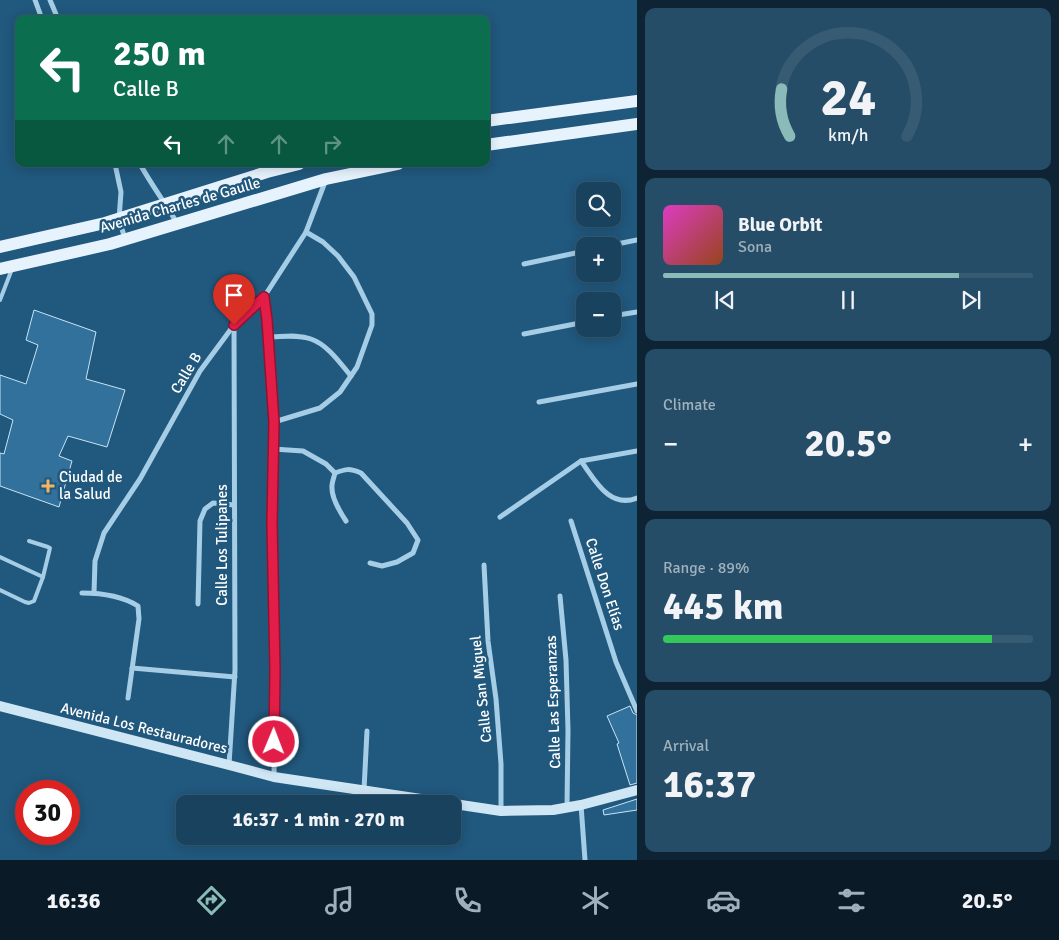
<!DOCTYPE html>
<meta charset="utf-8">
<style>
body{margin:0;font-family:Signika,sans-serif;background:#264d67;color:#f1f3f6;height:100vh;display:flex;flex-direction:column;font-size:19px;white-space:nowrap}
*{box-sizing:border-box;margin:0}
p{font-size:16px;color:#9fb0bc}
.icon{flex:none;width:28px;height:28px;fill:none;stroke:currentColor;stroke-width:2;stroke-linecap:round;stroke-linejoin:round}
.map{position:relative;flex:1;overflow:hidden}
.details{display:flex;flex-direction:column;gap:8px;padding:8px;background:#0e2434;width:422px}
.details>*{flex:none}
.top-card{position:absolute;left:15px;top:15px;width:475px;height:152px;border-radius:10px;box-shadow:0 2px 12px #0003,0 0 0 1px #375b73;background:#0b6e4f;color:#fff;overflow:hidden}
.fabs{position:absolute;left:576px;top:182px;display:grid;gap:10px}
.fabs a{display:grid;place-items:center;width:45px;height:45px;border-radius:10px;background:#19425e;box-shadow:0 2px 12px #0003,0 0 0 1px #375b73;font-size:25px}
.speed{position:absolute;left:15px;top:780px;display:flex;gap:10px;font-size:25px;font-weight:700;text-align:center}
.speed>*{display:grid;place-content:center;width:65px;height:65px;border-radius:50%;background:#19425e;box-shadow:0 2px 12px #0003,0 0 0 1px #375b73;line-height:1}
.speed .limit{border:8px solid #d22;background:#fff;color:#111}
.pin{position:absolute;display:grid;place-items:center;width:42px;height:42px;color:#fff;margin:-51px -21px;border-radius:50% 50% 50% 0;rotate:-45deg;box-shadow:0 0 5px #0007}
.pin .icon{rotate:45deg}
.me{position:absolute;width:55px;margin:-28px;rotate:1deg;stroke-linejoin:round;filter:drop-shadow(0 0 4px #0008)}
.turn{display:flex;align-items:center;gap:18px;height:105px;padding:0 15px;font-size:22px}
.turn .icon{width:65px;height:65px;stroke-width:2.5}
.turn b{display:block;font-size:35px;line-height:42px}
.lanes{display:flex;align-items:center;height:48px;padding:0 15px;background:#0003;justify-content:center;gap:25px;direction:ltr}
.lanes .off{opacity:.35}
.big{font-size:38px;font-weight:700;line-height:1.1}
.details .card{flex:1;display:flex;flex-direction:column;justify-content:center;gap:8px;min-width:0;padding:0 18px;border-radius:10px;background:#264d67}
.details .dial{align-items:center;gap:0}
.dial svg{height:130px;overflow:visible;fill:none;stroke:#375b73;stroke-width:7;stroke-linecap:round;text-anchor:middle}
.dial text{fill:#f1f3f6;stroke:none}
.song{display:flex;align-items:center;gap:15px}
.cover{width:60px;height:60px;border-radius:8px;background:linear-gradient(135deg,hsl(310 70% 55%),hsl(20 70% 35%))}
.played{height:5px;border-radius:2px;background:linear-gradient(90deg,#8bbbb9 80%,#375b73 80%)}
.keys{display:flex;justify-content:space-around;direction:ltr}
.heat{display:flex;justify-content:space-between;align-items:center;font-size:28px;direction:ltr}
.charge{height:8px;border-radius:4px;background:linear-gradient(90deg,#34c759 89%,#375b73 0)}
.trip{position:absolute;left:176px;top:795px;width:285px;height:50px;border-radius:10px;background:#19425e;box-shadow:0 2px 12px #0003,0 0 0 1px #375b73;font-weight:700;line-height:50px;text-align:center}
.tabs{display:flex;height:80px;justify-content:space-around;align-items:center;background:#0a1a26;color:#9fb0bc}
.tabs .icon{width:35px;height:35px}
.tabs .selected{color:#8bbbb9}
.tabs b{font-size:22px;color:#f1f3f6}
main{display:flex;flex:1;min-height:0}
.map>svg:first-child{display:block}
.building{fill:#31719b;stroke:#c8e4f5}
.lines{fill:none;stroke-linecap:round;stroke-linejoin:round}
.lane{stroke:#a5cde6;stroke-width:4}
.street{stroke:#a5cde6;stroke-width:5}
.secondary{stroke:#cfe6f5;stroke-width:10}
.primary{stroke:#e6f3fd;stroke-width:12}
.route-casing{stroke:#92132f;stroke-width:12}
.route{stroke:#e11d48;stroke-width:9}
.poi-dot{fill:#f3b466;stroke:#21587d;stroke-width:2}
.labels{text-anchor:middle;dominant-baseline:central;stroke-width:5;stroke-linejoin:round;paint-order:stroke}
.street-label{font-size:15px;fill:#fff;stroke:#21587d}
.poi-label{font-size:15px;fill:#fff;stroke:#21587d;text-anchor:start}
</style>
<main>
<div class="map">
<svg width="637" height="860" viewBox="0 0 637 860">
<rect width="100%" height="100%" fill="#21587d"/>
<!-- building -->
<g class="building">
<path d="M 34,310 L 96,332 L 86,379 L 125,390 L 107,447 L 68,436 L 59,456 L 72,461 L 59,507 L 0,486 L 0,453 L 4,454 L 13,420 L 0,414 L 0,375 L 26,384 L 38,345 L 26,340 Z"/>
<path d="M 630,706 L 633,713 L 637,715 L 637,783 L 630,785 L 617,744 L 619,743 L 607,716 Z"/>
<path d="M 637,799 L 637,810 L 604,815 L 603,810 Z"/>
</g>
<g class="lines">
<!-- lane -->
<g class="lane">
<path d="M 0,300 L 12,269"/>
<path d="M 29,541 L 48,547 L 50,548 L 43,577"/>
<path d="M 0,557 L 43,577 L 34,601 L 29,603 L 25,602 L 0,590"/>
</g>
<!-- street -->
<g class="street">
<path d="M 35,0 L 42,19"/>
<path d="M 50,0 L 58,19"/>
<path d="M 115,164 L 121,192 L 119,219 L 125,239"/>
<path d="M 140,164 C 151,184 165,203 177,223"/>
<path d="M 607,246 L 637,240"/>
<path d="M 524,264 L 585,251"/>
<path d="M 264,297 L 267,321 L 274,422 L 272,523 L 275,670 L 274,777"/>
<path d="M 612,316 L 637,312"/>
<path d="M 524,334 L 585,322"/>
<path d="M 268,337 C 282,337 298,334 311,339 C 328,345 340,363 351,376"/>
<path d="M 539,402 L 637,384"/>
<path d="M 274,422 L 320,408 L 340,392 L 357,367 L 372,325 L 372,314 L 354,277 L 338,256 L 323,242 L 306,232"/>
<path d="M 273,449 L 303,451 L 326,464 L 335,473 C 346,469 349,468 361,473 L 407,523 L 418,540 L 413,553 L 397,562 L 382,566 L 370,563"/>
<path d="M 581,461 C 595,480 609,509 637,498"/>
<path d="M 335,473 C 334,477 332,482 332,486 C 331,497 340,512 346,521"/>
<path d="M 500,517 L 581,461 L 637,451"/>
<path d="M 571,521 L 616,662 L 637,711"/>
<path d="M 484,565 L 488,641 L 496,699 L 501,764 L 501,811"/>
<path d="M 82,593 C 100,593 122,596 138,606 L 139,619 L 128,698"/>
<path d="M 94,593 L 95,561 L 104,533 L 140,479 L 200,371 L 234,325 L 264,297 L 306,232 L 325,182"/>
<path d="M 560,596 L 566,660 L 568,730 L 567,807"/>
<path d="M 198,604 L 200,521 L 205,509 L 213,503 L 234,505"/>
<path d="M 132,668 L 235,677"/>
<path d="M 229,765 L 235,670 L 234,325"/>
<path d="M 364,790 L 367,731"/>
<path d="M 581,805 L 585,860"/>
</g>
<!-- secondary -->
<path class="secondary" d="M 0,706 L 229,765 L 274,777 L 501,811 L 553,810 L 581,805 L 637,790"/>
<!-- primary -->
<g class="primary">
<path d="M 486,121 L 637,101"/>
<path d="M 486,145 L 637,124"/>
<path d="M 0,247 L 105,223 L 267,172 L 299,164"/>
<path d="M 0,269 L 110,244 L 326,179 L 398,164"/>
</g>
</g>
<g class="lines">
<!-- route casing -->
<g class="route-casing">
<path id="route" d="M 234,325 L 264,297 L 267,320 L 274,422 L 272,523 L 275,670 L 274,742"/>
</g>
<!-- route -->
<use href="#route" class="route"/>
</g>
<!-- markers -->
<path class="poi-dot" d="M45.5 478.5h5v5h5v5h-5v5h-5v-5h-5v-5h5z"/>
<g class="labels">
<!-- street labels -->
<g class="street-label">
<text transform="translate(180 205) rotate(-16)">Avenida Charles de Gaulle</text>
<text transform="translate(186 373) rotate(-59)">Calle B</text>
<text transform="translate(222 545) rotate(-90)">Calle Los Tulipanes</text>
<text transform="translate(605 584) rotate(72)">Calle Don Elías</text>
<text transform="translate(481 689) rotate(-96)">Calle San Miguel</text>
<text transform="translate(553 702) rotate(-92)">Calle Las Esperanzas</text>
<text transform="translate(144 728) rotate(14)">Avenida Los Restauradores</text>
</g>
<!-- poi labels -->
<g class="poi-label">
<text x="59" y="477">Ciudad de<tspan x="59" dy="17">la Salud</tspan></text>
</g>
</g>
</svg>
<div class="fabs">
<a><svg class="icon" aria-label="search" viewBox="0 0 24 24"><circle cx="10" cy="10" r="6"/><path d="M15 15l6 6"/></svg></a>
<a>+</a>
<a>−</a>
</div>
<div class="speed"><div class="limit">30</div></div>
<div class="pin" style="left:234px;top:325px;background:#d93025"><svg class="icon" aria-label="arrive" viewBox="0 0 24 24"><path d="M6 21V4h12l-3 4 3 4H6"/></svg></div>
<svg class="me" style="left:274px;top:742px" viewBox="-20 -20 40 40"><circle r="17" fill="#e11d48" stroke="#fff" stroke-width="3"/><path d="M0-11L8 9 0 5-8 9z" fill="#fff"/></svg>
<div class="trip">16:37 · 1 min · 270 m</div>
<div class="top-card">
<div class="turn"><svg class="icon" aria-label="left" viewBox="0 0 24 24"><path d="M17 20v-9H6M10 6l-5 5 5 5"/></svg><div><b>250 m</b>Calle B</div></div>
<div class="lanes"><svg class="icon" aria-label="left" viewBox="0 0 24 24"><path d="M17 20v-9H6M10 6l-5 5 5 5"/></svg><svg class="icon off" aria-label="ahead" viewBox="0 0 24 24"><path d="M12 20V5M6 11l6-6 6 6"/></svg><svg class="icon off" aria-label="ahead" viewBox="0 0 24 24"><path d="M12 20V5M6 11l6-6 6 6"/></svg><svg class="icon off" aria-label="right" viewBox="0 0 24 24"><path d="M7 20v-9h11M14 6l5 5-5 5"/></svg></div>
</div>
</div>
<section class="details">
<div class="card dial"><svg viewBox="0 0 100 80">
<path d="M14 69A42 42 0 1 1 86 69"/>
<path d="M14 69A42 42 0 0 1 9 40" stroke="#8bbbb9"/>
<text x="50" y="56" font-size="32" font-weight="700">24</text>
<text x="50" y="72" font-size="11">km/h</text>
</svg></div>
<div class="card">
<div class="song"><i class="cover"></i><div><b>Blue Orbit</b><p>Sona</p></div></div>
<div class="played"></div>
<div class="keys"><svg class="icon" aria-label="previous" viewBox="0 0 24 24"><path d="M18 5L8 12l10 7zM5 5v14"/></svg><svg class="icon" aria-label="pause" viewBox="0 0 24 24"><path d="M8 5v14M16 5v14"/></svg><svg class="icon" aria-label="next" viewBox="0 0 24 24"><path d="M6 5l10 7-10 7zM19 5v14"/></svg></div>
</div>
<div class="card"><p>Climate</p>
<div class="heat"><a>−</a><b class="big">20.5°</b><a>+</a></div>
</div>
<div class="card"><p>Range · 89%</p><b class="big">445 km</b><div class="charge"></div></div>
<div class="card"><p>Arrival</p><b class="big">16:37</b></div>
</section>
</main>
<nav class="tabs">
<b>16:36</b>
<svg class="icon selected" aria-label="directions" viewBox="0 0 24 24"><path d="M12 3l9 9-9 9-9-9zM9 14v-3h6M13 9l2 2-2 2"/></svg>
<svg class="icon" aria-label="music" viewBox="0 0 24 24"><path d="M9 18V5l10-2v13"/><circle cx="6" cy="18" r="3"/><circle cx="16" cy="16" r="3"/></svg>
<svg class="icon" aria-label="phone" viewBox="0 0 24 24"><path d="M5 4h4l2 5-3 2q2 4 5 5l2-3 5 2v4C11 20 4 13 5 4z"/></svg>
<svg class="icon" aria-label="climate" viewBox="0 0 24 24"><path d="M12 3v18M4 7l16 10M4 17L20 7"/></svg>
<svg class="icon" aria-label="car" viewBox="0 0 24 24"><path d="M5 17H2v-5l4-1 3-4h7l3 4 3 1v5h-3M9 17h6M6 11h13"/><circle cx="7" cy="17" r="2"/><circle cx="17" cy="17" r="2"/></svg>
<svg class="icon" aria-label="filters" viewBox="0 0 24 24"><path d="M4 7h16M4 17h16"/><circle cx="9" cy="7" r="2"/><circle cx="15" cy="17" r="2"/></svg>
<b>20.5°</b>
</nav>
